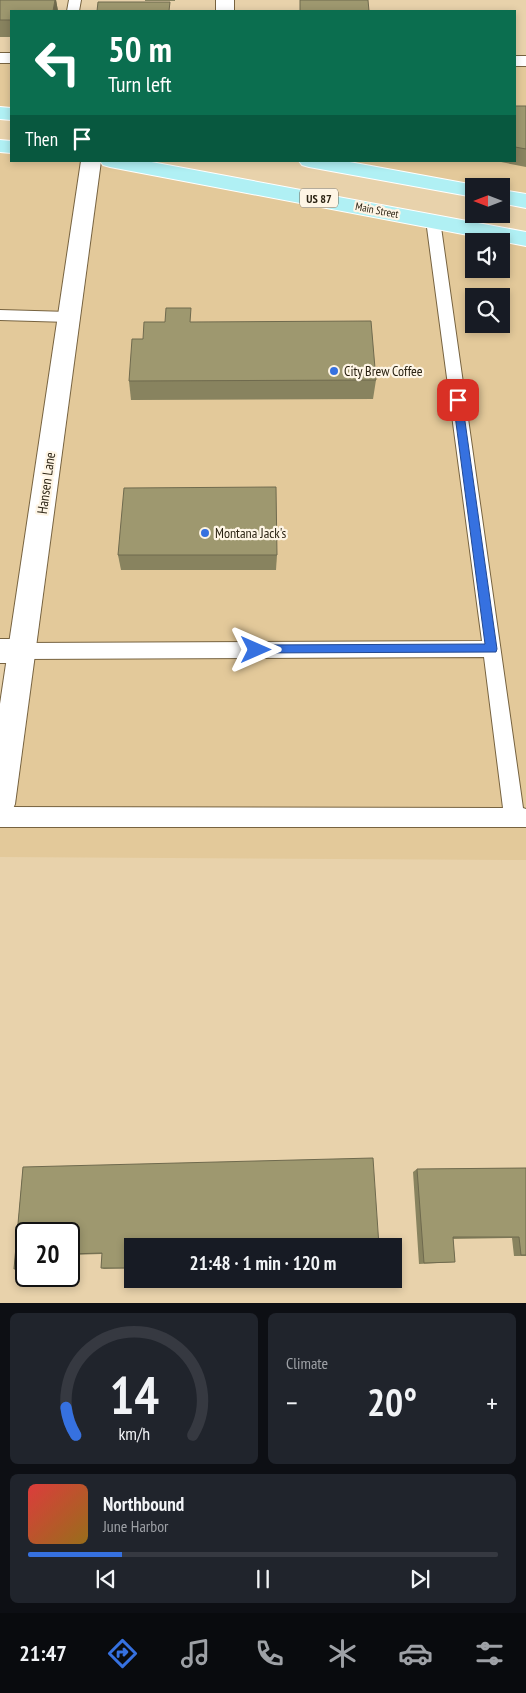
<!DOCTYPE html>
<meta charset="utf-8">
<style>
body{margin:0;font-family:"PT Sans Narrow",sans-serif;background:#20242c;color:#f1f3f6;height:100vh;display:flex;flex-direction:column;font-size:19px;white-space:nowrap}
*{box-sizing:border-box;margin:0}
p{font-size:16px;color:#9ea1a6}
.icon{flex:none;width:28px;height:28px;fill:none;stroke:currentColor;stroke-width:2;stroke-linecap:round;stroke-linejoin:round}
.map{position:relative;height:1303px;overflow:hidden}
.sheet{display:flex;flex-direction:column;gap:10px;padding:10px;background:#0d0f14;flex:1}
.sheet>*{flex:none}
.banner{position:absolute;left:10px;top:10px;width:506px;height:152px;border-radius:0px;box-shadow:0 2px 8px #0003;background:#0b6e4f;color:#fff;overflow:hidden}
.needle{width:32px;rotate:270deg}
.controls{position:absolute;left:465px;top:178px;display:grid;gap:10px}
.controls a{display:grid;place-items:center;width:45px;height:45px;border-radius:0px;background:#171b24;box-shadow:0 2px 8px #0003;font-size:25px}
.speed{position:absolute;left:15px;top:1222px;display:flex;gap:10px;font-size:25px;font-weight:700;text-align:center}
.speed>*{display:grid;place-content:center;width:65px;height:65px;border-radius:50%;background:#171b24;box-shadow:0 2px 8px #0003;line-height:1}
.speed .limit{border:2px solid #111;border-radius:8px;background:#fff;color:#111}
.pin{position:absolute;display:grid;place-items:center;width:42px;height:42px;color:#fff;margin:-21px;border-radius:10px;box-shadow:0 2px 8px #0006}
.me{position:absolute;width:55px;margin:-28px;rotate:90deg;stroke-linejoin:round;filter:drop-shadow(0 0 4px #0008)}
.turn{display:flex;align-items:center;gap:18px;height:105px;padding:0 15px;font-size:22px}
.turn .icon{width:65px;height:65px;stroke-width:2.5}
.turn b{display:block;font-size:35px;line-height:42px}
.then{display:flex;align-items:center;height:48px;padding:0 15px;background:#0003;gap:10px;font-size:19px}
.big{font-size:38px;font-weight:600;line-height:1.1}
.sheet .tile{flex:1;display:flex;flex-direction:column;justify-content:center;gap:8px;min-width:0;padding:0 18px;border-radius:8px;background:#20242c}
.sheet .dial{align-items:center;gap:0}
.dial svg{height:130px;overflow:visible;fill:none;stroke:#363941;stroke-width:7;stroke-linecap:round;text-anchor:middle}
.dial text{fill:#f1f3f6;stroke:none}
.song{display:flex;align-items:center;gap:15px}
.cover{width:60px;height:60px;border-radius:8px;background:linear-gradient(135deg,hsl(0 70% 55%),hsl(40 70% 35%))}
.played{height:5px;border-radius:2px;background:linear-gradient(90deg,#3671e0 20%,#363941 20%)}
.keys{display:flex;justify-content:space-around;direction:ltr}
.heat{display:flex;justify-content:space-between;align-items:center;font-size:28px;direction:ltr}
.sheet .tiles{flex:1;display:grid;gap:10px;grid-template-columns:1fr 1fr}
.tile:last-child{grid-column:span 2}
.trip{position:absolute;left:124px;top:1238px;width:278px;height:50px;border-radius:0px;background:#171b24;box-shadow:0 2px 8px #0003;font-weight:600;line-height:50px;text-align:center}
.tab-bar{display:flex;height:80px;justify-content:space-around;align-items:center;background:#090b0e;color:#9ea1a6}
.tab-bar .icon{width:35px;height:35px}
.tab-bar .selected{color:#3671e0}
.tab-bar b{font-size:22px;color:#f1f3f6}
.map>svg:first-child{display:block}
.built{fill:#e3c99a;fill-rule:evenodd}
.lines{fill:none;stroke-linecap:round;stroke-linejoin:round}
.service-casing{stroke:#776340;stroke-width:2}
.minor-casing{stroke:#776340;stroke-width:2}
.tertiary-casing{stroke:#776340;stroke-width:2}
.primary-casing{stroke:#fff;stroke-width:2}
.service{fill:#fff;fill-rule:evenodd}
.minor{fill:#fff;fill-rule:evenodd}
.tertiary{fill:#fff;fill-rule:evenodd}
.primary{fill:#b0f0f4;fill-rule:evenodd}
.wall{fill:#88835f}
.shaded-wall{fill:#6f6a4e}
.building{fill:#9e986f;stroke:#6f6a4e}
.route{fill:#3671e0;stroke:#234992}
.poi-dot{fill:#3671e0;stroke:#fef5e5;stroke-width:2}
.labels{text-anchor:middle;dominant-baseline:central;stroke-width:4.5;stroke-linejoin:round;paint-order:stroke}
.far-street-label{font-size:11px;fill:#2b2313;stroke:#fef5e5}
.shield{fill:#fef5e5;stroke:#6a6252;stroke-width:1}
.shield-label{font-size:12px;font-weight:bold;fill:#2b2313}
.poi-label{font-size:14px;fill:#2b2313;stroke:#fef5e5;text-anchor:start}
.street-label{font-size:14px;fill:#2b2313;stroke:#fef5e5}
</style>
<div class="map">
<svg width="526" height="1303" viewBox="0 0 526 1303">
<rect width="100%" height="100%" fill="#e8d2ab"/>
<!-- built -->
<g class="built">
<path d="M 515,57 L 526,57 L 526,201 L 501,196 L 501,186 L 474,186 L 302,161 L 515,161 Z"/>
<path d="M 0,58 L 11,58 L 11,114 L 0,113 Z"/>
<path d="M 0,146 L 11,147 L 11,161 L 110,161 L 526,239 L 526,860 L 0,857 L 0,805 L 22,652 L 0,651 ZM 474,241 L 501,241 L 501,269 L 474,269 ZM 474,296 L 501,296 L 501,324 L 474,324 Z"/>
</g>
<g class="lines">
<!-- service casing -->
<g class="service-casing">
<g id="service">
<path d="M 69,0 L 81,0 L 79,11 L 67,11 Z"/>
<path d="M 433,215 L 440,220 L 523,808 L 526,809 L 526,827 L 0,827 L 0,807 L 503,808 L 484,657 L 22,659 L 15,657 L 13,651 L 15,645 L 22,643 L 482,641 L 426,220 Z"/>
<path d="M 0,310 L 69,312 L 74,313 L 77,317 L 74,321 L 69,322 L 0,320 Z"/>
</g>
</g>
<!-- minor casing -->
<g class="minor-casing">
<g id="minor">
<rect x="216" y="0" width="18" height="11"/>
<rect x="0" y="53" width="11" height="10"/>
<rect x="515" y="56" width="11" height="10"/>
<path d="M 0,639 L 22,639 L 32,643 L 36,651 L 32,659 L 22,663 L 0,663 Z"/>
</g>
</g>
<!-- tertiary casing -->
<g class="tertiary-casing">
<path id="tertiary" d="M 81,161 L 101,161 L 15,804 L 11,814 L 0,818 L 0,704 Z"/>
</g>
<!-- primary casing -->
<g class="primary-casing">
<g id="primary">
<path d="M 0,107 L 11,108 L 11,120 L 0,119 Z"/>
<path d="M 0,140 L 11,141 L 11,153 L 0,152 Z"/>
<path d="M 100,161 L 146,161 L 526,232 L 526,246 L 110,167 L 103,165 Z"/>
<path d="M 299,161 L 344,161 L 480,186 L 474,186 L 474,197 L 309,167 L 302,165 Z"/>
<path d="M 501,190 L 526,194 L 526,208 L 501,203 Z"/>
</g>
</g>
<!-- service -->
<use href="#service" class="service"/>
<!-- minor -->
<use href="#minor" class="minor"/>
<!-- tertiary -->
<use href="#tertiary" class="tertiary"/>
<!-- primary -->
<use href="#primary" class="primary"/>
</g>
<!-- wall -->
<g class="wall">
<path d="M 0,0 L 56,0 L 58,11 L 11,11 L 11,37 L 0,37 Z"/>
<rect x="145" y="0" width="30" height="1"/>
<path d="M 515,106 L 526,106 L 526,167 L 496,161 L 515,161 Z"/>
<path d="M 165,322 L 192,322 L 376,380 L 373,399 L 131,400 L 129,381 L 143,339 Z"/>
<path d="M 118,555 L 277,555 L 276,570 L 121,570 Z"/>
<path d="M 23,1167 L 379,1246 L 132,1246 L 132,1268 L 104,1269 L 101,1268 L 102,1254 L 69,1255 L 69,1234 L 26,1234 L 26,1269 L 14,1269 Z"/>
<path d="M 526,1168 L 526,1256 L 514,1256 L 512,1238 L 453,1239 L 455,1262 L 419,1264 L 413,1172 L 417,1169 Z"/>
</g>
<!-- shaded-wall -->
<path class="shaded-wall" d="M 55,0 L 56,0 L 58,11 L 53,11 Z"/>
<!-- building -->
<g class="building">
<path d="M 0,0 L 55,0 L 53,11 L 11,11 L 11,20 L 0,20 Z"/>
<path d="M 300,0 L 368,0 L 369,11 L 300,11 Z"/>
<path d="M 98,2 L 170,2 L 169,11 L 97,11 Z"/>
<path d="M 515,106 L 526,106 L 526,149 L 515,147 Z"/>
<path d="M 166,308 L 191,308 L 190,322 L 371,321 L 376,380 L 129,381 L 132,339 L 143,339 L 144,322 L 165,322 Z"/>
<path d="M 276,487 L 277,555 L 118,555 L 124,488 Z"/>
<path d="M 373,1158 L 379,1246 L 132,1246 L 132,1268 L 101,1268 L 102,1253 L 69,1254 L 69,1234 L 26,1234 L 26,1268 L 14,1269 L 23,1167 Z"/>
<path d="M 526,1168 L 526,1255 L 521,1255 L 519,1237 L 453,1237 L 455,1262 L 424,1263 L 417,1169 Z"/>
</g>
<!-- route -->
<path class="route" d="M 458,396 L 462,400 L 497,649 L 496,652 L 252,653 L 250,650 L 256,645 L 485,644 L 453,400 Z"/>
<!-- markers -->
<g class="poi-dot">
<circle cx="334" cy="371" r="5"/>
<circle cx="205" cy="533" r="5"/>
</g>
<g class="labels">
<!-- far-street labels -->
<g class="far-street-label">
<text transform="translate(377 210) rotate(11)">Main Street</text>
</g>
<!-- shield labels -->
<rect class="shield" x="300" y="188.5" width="38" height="19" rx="4"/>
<g class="shield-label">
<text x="319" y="198">US 87</text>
</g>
<!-- poi labels -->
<g class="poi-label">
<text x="344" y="371">City Brew Coffee</text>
<text x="215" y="533">Montana Jack's</text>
</g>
<!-- street labels -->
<g class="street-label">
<text transform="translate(46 483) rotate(-82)">Hansen Lane</text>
</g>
</g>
</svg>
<div class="controls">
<a><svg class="needle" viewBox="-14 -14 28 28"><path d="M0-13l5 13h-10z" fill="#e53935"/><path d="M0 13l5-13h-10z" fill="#9ea1a6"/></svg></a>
<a><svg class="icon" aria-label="sound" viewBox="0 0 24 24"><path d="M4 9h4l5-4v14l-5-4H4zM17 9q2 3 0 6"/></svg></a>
<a><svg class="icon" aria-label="search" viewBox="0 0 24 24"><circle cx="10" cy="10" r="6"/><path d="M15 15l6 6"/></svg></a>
</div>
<div class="speed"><div class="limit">20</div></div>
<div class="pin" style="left:458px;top:400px;background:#d93025"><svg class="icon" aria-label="arrive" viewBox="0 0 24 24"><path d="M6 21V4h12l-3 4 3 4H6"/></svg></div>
<svg class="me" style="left:256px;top:650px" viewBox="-20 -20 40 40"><path d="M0-17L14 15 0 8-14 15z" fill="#3671e0" stroke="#fff" stroke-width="4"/></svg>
<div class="trip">21:48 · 1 min · 120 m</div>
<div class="banner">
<div class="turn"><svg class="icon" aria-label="left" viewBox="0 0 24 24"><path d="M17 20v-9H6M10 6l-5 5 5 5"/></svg><div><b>50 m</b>Turn left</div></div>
<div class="then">Then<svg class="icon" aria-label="arrive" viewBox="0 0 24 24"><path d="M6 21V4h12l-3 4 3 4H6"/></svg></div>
</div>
</div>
<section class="sheet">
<div class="tiles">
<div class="tile dial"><svg viewBox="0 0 100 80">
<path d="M14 69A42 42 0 1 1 86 69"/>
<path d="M14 69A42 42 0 0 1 8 52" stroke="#3671e0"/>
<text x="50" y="56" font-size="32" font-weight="700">14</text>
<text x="50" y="72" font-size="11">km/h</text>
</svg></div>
<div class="tile"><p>Climate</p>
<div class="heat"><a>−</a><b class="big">20°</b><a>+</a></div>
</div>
<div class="tile">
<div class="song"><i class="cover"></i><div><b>Northbound</b><p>June Harbor</p></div></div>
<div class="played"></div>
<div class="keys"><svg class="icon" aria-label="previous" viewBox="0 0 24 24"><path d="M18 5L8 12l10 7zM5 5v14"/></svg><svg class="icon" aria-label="pause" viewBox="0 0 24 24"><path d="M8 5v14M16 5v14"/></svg><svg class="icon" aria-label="next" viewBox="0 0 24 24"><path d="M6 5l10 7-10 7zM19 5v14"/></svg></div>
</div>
</div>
</section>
<nav class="tab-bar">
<b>21:47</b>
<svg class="icon selected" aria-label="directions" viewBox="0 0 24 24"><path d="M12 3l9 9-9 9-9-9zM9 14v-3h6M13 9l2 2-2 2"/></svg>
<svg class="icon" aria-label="music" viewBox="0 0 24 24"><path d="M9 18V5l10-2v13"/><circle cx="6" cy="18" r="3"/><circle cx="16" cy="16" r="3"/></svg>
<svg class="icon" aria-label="phone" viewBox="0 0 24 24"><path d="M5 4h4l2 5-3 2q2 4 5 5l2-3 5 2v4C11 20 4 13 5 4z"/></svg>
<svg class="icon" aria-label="climate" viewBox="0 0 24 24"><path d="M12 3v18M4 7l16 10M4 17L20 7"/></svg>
<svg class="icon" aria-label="car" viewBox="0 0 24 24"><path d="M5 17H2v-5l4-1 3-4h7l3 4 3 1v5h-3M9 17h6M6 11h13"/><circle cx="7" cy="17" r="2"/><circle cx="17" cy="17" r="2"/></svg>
<svg class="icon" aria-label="filters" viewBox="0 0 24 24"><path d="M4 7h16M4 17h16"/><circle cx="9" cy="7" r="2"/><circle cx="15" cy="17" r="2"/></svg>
</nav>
